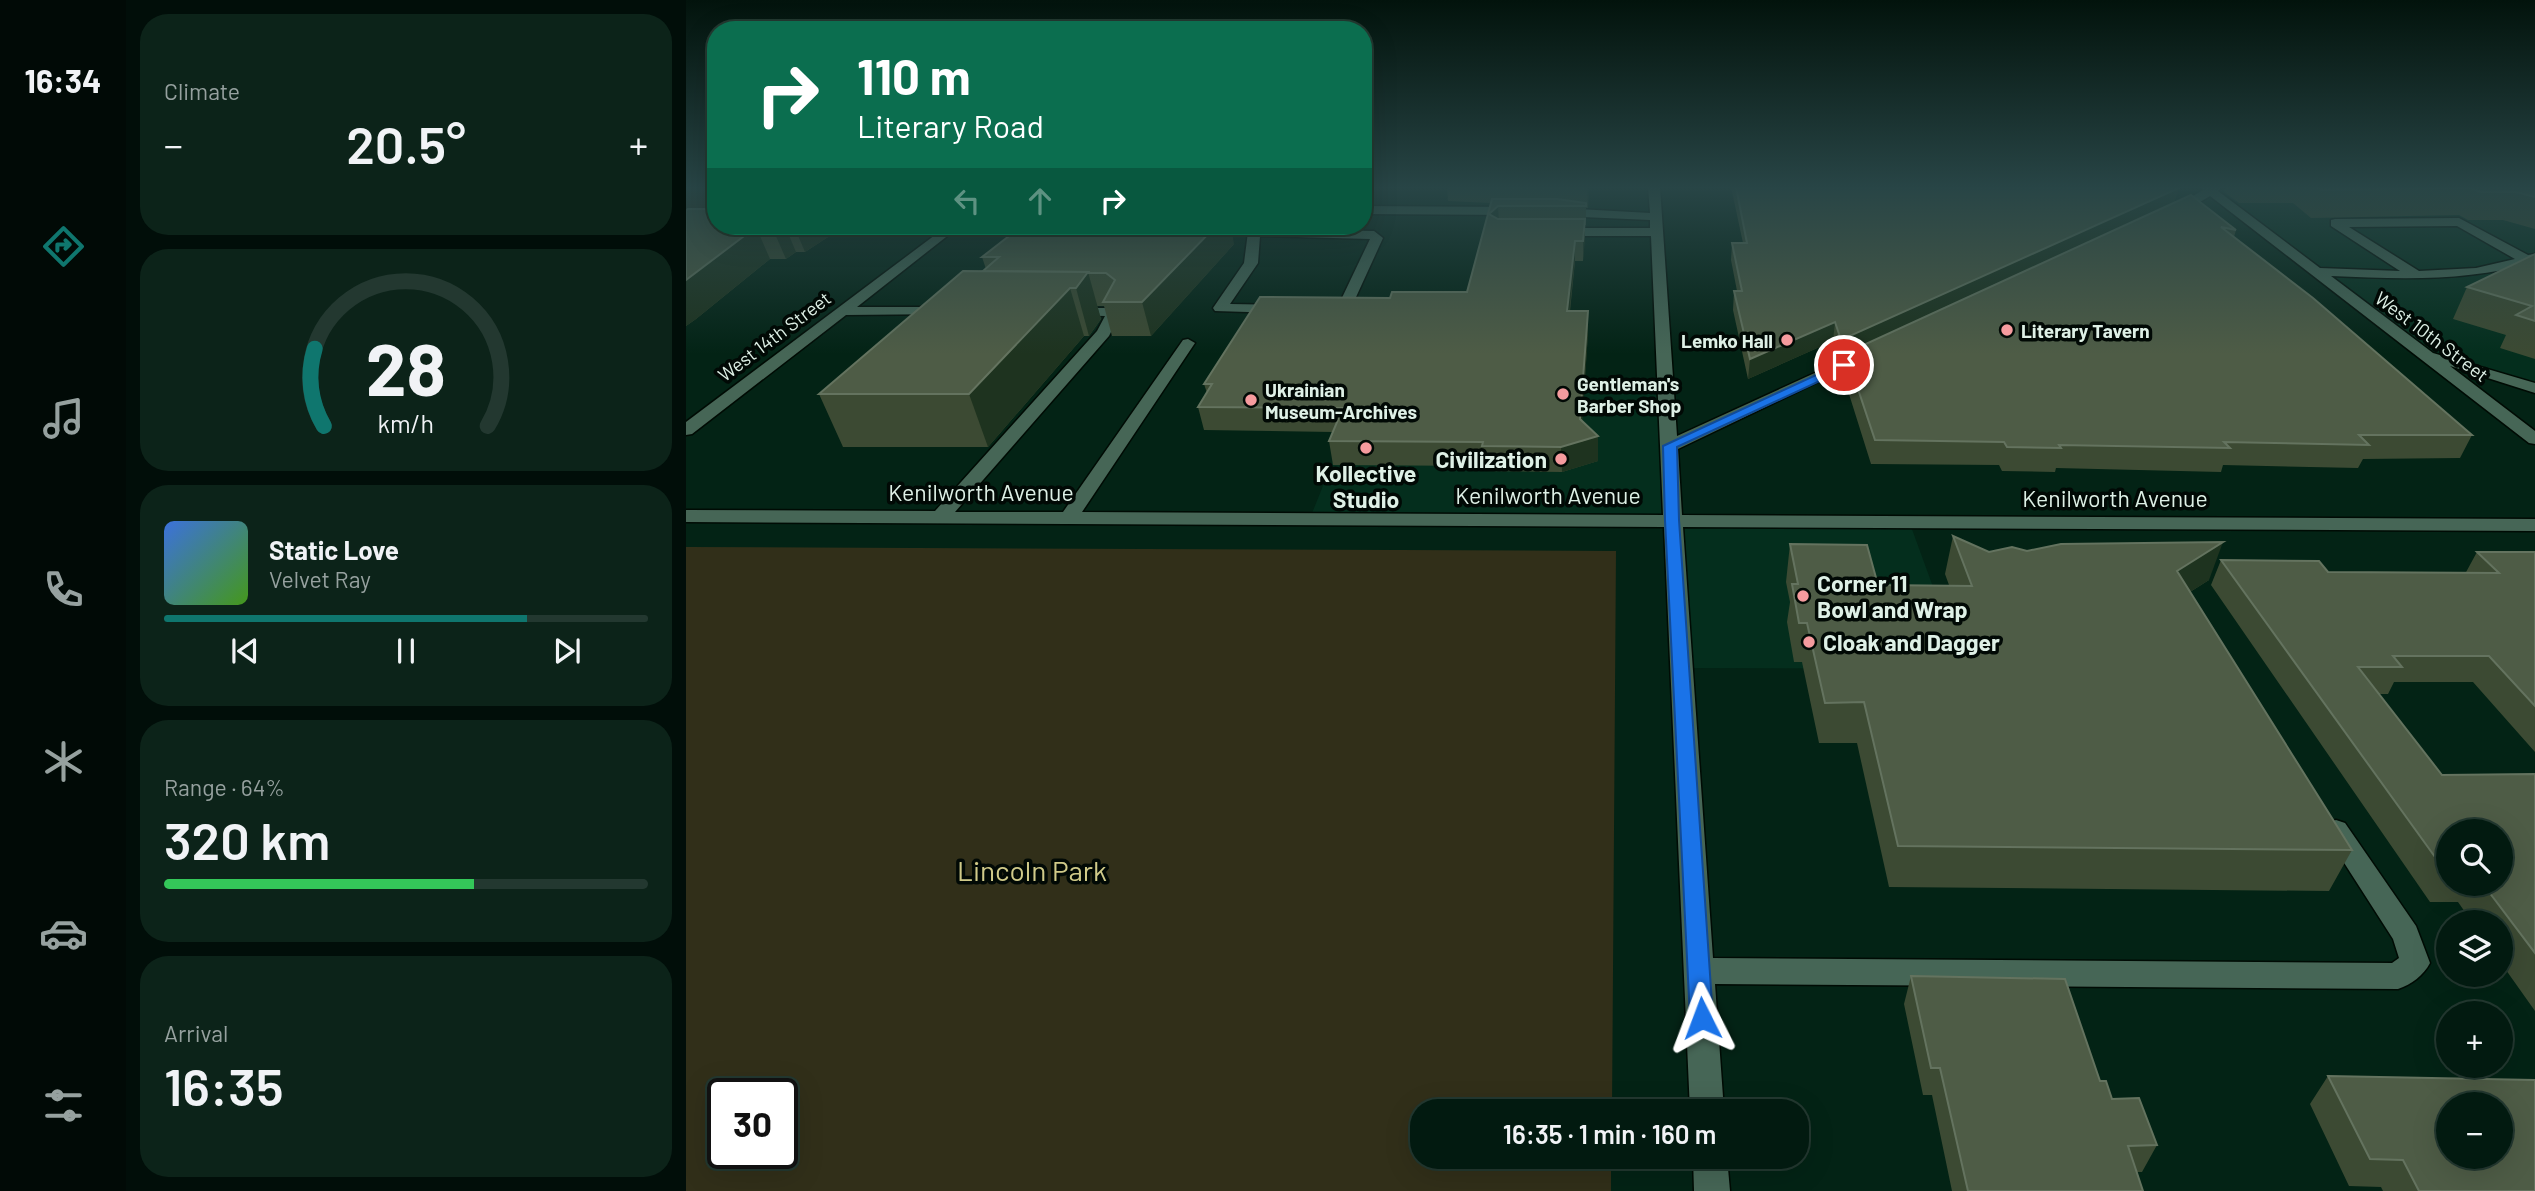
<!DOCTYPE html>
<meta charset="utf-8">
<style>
body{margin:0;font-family:Barlow,sans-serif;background:#0c2319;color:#f1f3f6;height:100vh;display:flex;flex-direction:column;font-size:26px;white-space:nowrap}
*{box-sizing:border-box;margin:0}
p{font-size:23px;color:#96a19f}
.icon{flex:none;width:38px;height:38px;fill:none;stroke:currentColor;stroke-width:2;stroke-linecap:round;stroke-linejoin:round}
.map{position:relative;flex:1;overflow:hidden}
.panel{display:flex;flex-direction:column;gap:14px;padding:14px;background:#010e09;width:560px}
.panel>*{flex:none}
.top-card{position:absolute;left:21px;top:21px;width:665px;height:214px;border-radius:28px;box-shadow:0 7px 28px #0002,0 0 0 2px #233830;background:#0b6e4f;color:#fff;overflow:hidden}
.buttons{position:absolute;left:1750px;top:819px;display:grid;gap:14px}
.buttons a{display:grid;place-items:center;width:77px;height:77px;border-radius:50%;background:#021a10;box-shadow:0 7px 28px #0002,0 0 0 2px #233830;font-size:35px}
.speed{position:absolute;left:21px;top:1078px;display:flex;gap:14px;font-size:35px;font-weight:700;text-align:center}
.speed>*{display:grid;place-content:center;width:91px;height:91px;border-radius:50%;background:#021a10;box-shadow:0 7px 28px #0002,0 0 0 2px #233830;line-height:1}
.speed .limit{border:4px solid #111;border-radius:10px;background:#fff;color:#111}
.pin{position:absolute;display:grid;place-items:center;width:60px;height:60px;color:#fff;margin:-30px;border:4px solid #fff;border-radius:50%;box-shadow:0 2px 7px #0007}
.me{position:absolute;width:77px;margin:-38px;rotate:357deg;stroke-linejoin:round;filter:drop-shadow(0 0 5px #0008)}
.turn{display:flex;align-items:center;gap:24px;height:147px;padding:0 35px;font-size:32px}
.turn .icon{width:91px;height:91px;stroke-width:2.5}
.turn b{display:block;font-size:49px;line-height:60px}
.lanes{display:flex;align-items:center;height:66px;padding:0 35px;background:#0003;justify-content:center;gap:35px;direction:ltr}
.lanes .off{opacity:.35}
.big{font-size:52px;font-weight:600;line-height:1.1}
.panel .tile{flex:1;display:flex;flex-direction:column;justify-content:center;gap:10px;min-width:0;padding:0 24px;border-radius:28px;background:#0c2319}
.panel .dial{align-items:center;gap:0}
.dial svg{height:182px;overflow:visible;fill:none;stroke:#233830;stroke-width:7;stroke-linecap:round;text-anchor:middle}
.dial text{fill:#f1f3f6;stroke:none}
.song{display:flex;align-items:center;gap:21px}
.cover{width:84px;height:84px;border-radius:10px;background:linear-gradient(135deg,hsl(220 70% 55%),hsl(100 70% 35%))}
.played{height:7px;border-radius:4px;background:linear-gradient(90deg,#0f766e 75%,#233830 75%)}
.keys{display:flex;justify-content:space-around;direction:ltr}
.heat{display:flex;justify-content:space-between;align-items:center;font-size:38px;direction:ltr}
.charge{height:10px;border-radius:5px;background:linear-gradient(90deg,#34c759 64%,#233830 0)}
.trip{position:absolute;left:724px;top:1099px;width:399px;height:70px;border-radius:28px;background:#021a10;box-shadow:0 7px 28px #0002,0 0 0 2px #233830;font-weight:600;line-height:70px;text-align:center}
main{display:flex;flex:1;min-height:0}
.dock{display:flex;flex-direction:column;width:126px;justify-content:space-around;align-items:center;background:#010a06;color:#96a19f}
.dock .icon{width:49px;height:49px}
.dock .active{color:#0f766e}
.dock b{font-size:32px;color:#f1f3f6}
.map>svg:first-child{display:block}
.built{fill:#042e1d}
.green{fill:#312f19;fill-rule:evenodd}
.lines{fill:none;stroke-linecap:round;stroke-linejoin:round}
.minor-casing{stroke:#000b04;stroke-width:3}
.minor{fill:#466656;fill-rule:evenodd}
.wall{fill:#3c4a33;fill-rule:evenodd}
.shaded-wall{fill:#1e331f}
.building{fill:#4e5c46;stroke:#64735f;stroke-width:2;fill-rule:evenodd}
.route{fill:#1a73e8;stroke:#114b97;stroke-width:2}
.poi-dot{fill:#f59b9e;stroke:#010905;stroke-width:2.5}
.labels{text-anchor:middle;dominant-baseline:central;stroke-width:7;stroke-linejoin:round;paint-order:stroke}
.far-poi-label{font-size:19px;font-weight:bold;fill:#def0e6;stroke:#010905;text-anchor:start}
.far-street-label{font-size:19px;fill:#def0e6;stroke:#010905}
.poi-label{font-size:23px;font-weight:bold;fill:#def0e6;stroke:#010905;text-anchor:start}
.street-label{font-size:23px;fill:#def0e6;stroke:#010905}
.near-park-label{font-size:28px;fill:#d0ca89;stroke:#010905}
</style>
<main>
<nav class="dock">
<b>16:34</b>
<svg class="icon active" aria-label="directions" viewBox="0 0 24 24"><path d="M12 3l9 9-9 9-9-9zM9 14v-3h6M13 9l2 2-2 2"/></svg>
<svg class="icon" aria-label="music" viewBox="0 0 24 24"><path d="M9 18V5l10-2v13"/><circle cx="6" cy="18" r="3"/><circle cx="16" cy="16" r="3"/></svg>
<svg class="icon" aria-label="phone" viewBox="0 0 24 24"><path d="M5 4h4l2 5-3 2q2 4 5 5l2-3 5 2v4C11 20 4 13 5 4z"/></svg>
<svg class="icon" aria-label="climate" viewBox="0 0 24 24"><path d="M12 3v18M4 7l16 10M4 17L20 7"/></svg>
<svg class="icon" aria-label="car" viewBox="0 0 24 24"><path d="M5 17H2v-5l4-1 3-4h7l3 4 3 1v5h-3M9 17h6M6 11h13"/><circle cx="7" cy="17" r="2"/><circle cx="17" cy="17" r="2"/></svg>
<svg class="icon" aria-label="filters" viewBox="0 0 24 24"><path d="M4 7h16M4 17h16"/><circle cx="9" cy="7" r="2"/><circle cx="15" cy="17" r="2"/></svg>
</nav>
<section class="panel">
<div class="tile"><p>Climate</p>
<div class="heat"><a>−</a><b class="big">20.5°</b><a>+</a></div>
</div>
<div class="tile dial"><svg viewBox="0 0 100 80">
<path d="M14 69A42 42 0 1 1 86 69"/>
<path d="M14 69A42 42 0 0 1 10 35" stroke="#0f766e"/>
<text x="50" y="56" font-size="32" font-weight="700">28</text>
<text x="50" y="72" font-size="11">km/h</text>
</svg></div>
<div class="tile">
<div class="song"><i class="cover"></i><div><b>Static Love</b><p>Velvet Ray</p></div></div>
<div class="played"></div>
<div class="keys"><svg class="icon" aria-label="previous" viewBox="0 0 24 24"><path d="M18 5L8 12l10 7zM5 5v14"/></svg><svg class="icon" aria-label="pause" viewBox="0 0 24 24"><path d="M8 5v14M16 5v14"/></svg><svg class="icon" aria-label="next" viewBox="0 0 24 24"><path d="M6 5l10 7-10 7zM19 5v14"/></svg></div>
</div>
<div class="tile"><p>Range · 64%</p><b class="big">320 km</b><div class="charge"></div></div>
<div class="tile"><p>Arrival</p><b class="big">16:35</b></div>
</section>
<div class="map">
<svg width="1849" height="1191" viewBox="0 0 1849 1191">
<rect width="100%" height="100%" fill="#032315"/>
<!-- built -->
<g class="built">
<path d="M 1530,187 L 1849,187 L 1849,388 L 1735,352 L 1525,191 Z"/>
<path d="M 690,355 L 821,383 L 980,384 L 986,520 L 1223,521 L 1277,669 L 994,668 L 986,520 L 624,518 Z"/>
</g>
<!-- green -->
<g class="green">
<path d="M 0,187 L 30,187 L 30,225 L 0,237 Z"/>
<path d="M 0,547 L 930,551 L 926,1111 L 737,1111 L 737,1157 L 925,1157 L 925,1191 L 0,1191 ZM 37,1094 L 96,1094 L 96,1153 L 37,1153 Z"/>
</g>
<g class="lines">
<!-- minor casing -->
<g class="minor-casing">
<g id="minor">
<path d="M 678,187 L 690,187 L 681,202 L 677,203 Z"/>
<path d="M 962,187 L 974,187 L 991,436 L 1179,350 L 1184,348 L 1192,353 L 992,449 L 996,515 L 1849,519 L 1849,531 L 997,527 L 1027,958 L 1706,963 L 1713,958 L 1707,939 L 1637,830 L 1641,823 L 1650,820 L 1659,823 L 1730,926 L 1744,963 C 1737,976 1726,984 1712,989 L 1029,984 L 1038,1111 L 1004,1111 L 978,527 L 0,522 L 0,510 L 249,511 L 411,331 L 419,316 L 380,315 L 380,309 L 385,308 L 428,308 L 435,312 L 423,336 L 269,512 L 377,512 L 497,340 L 502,339 L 509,343 L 396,512 L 977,515 L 965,236 L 872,236 L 866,232 L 872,228 L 964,228 L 964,220 L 874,216 L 868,212 L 874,208 L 964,213 Z"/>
<path d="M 1514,187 L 1536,187 L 1532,191 L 1634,268 L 1714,271 L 1645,226 L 1645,220 L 1649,219 L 1773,218 L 1842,255 L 1849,254 L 1849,262 C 1782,282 1715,279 1645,276 L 1747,353 L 1849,383 L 1849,393 L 1764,366 L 1849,431 L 1849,444 L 1843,443 L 1524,196 L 1491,216 L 1483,216 L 1483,210 L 1517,190 ZM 1771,226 L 1829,259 L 1790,268 L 1733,271 L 1663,227 Z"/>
<path d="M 677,206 L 828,207 L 834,211 L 828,215 L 677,214 Z"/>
<path d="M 261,226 L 274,226 L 171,307 L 258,307 L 263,308 L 263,314 L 160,315 L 6,434 L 0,435 L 0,422 Z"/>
<path d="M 567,226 L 579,226 L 577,229 L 688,231 L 697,238 L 665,308 L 642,313 L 635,309 L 637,306 L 654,302 L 684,239 L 574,236 L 572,263 L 544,304 L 596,305 L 603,309 L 596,313 L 529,311 L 527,308 L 558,263 L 562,232 Z"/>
<path d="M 1007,1157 L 1041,1157 L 1044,1191 L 1008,1191 Z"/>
</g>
</g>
<!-- minor -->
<use href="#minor" class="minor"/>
</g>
<!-- wall -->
<g class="wall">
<path d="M 761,187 L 903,187 L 902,208 L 900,208 L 900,225 L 899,225 L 897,261 L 889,261 L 884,311 L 902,333 L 896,421 L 912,461 L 876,472 L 798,471 L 797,466 L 647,465 L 643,441 L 647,432 L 518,430 L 512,407 L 521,393 L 518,384 L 704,298 L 781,292 L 805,203 L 762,201 Z"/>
<path d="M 1045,187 L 1492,187 L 1488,203 L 1550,230 L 1548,237 L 1786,435 L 1774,458 L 1677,459 L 1672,468 L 1537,465 L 1535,472 L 1370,468 L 1369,472 L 1316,471 L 1313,465 L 1185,464 L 1157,375 L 1160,355 L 1152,359 L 1147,341 L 1062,379 L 1047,310 L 1048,291 L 1051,291 L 1045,260 L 1046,243 L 1057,243 Z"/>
<path d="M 1539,187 L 1849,187 L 1849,229 L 1817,220 L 1782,220 L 1773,215 L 1625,218 L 1607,203 L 1553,203 L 1538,192 Z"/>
<path d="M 0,210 L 30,226 L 159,226 L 119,252 L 110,252 L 100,259 L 84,259 L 10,319 L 0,326 Z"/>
<path d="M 548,244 L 465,336 L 426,336 L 418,306 L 411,306 L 415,319 L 403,336 L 398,336 L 302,447 L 157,447 L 133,394 L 300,269 L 296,257 Z"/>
<path d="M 1849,254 L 1849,359 L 1814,348 L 1820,335 L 1767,319 L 1781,287 Z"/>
<path d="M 1267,536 L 1303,552 L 1341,551 L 1523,580 L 1504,592 L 1666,850 L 1643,891 L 1203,887 L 1171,743 L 1133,743 L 1116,662 L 1108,662 L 1101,622 L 1104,602 L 1100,582 L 1104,544 L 1192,585 L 1263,585 L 1259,574 Z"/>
<path d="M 1791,552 L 1849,552 L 1849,752 L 1787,682 L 1708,682 L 1702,694 L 1693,694 L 1756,775 L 1849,774 L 1849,1011 L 1815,963 L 1815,922 L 1786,922 L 1772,902 L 1744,902 L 1525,585 L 1535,560 L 1642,572 L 1779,574 ZM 1762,831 L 1815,884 L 1762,884 Z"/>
<path d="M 1225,976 L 1414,1081 L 1426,1099 L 1471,1145 L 1456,1172 L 1451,1172 L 1457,1191 L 1266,1191 L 1246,1095 L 1237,1095 L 1218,1004 Z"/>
<path d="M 1642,1076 L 1849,1191 L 1697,1191 L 1695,1187 L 1663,1186 L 1624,1104 Z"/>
</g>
<!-- shaded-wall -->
<g class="shaded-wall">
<path d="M 901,187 L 903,187 L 902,208 Z"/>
<path d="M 1493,188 L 1488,203 L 1160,353 L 1160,355 L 1152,359 L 1155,340 Z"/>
<path d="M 812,206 L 813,225 L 803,214 Z"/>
<path d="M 899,219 L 899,239 L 897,261 L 897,241 Z"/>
<path d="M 89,226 L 99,226 L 110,252 L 100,259 L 86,227 Z"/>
<path d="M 108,226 L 159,226 L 119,252 Z"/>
<path d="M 530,226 L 545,226 L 548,244 L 465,336 L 456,302 Z"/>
<path d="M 70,227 L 84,259 L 10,319 L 0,326 L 0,280 Z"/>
<path d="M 889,241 L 889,261 L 881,333 L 881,311 Z"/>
<path d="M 402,272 L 415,319 L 403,336 L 390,288 Z"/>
<path d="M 384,288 L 398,336 L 302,447 L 283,394 Z"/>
<path d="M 902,311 L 902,333 L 895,442 L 912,436 L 912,461 L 876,472 L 875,447 Z"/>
<path d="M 1149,322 L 1147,341 L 1062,379 L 1064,359 Z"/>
<path d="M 1537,542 L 1523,580 L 1477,609 L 1491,571 Z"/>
</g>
<!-- building -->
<g class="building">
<path d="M 1050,187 L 1492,187 L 1493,188 L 1155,340 L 1149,322 L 1064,359 L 1048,291 L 1056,291 L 1046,243 L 1061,243 Z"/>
<path d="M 1631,187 L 1849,187 L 1849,197 L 1830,192 L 1794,192 L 1785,188 L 1635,190 Z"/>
<path d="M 1505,195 L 1550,230 L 1535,227 L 1627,298 L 1786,435 L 1673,435 L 1683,445 L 1538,442 L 1544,448 L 1373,445 L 1375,448 L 1321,447 L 1318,442 L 1189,440 L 1160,353 Z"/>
<path d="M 806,199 L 871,199 L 900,203 L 900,206 L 812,206 L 803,214 L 812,219 L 899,219 L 897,241 L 889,241 L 881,311 L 902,311 L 894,419 L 912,436 L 875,447 L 796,446 L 797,442 L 643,441 L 657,408 L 512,407 L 526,384 L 518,384 L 574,297 L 704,298 L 706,292 L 781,292 Z"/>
<path d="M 2,209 L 30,209 L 30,226 L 89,226 L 86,227 L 70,227 L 0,280 L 0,210 Z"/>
<path d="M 336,226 L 530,226 L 456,302 L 417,302 L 429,280 L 420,273 L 401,273 L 402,272 L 297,271 L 313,257 L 296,257 Z"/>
<path d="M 1849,254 L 1849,321 L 1830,315 L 1846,306 L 1781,287 Z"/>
<path d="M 277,271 L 402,272 L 390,288 L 384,288 L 283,394 L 133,394 Z"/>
<path d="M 1267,536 L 1303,552 L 1326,547 L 1341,551 L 1375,544 L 1537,542 L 1491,571 L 1666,850 L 1212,846 L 1178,702 L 1139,703 L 1121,623 L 1113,623 L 1106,584 L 1112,584 L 1104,544 L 1181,545 L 1192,585 L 1286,586 Z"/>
<path d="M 1791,552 L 1849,552 L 1849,706 L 1803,656 L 1707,656 L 1716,667 L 1672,667 L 1756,775 L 1849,774 L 1849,953 L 1797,884 L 1815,884 L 1815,831 L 1762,831 L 1762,875 L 1535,560 L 1633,561 L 1642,572 L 1813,573 Z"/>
<path d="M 1225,976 L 1379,979 L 1414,1081 L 1420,1081 L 1426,1099 L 1453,1098 L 1471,1145 L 1442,1146 L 1457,1191 L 1282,1191 L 1254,1068 L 1245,1068 Z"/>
<path d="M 1642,1076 L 1849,1080 L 1849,1191 L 1733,1191 L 1717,1160 L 1684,1159 ZM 1762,1104 L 1815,1104 L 1815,1157 L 1762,1157 Z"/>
</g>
<!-- sky -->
<linearGradient id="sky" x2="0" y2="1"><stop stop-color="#02130c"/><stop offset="0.53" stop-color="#284546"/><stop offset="1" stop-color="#284546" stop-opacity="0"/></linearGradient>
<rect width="1849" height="354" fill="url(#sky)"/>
<!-- route -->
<path class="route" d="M 1158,362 L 1164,365 L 1162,368 L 991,447 L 993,520 L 1027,1018 L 1024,1025 L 1016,1028 L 1007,1025 L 1004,1018 L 979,520 L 977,446 Z"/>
<!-- markers -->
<g class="poi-dot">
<circle cx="1321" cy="330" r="7"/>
<circle cx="1101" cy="340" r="7"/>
<circle cx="877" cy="394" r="7"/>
<circle cx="565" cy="400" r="7"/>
<circle cx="680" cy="448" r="7"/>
<circle cx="875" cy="459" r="7"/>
<circle cx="1117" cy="596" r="7"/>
<circle cx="1123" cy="642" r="7"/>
</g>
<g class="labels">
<!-- far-poi labels -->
<g class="far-poi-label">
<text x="1335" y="330">Literary Tavern</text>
<text x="1087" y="340" text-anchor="end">Lemko Hall</text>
<text x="891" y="383">Gentleman's<tspan x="891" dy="22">Barber Shop</tspan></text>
<text x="579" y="389">Ukrainian<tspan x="579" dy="22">Museum-Archives</tspan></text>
</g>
<!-- far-street labels -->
<g class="far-street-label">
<text transform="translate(88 336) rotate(-37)">West 14th Street</text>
<text transform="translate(1746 336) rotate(37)">West 10th Street</text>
</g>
<!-- poi labels -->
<g class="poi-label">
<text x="861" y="459" text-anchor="end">Civilization</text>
<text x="680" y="473" text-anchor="middle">Kollective<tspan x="680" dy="26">Studio</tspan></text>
<text x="1131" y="583">Corner 11<tspan x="1131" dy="26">Bowl and Wrap</tspan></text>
<text x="1137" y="642">Cloak and Dagger</text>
</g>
<!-- street labels -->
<g class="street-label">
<text x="295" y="492">Kenilworth Avenue</text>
<text x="862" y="495">Kenilworth Avenue</text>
<text x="1429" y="498">Kenilworth Avenue</text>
</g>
<!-- near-park labels -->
<g class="near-park-label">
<text x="346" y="870">Lincoln Park</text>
</g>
</g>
</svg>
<div class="buttons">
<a><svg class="icon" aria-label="search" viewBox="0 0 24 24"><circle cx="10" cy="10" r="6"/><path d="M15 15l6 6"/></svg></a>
<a><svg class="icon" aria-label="layers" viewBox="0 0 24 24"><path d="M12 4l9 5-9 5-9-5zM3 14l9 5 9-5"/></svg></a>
<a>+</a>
<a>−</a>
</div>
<div class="speed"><div class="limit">30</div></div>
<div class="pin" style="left:1158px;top:365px;background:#d93025"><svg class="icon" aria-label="arrive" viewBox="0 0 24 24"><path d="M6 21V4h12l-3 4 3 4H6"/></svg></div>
<svg class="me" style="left:1016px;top:1018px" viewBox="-20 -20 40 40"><path d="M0-17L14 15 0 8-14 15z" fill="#1a73e8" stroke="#fff" stroke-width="4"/></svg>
<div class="trip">16:35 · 1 min · 160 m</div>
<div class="top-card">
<div class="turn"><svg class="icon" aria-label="right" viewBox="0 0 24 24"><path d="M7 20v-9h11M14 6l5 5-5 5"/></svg><div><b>110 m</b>Literary Road</div></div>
<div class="lanes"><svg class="icon off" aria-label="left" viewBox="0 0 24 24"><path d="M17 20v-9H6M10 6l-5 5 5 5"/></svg><svg class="icon off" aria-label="ahead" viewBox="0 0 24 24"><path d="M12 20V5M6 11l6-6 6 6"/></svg><svg class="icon" aria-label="right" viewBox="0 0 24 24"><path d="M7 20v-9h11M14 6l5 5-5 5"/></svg></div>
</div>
</div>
</main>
